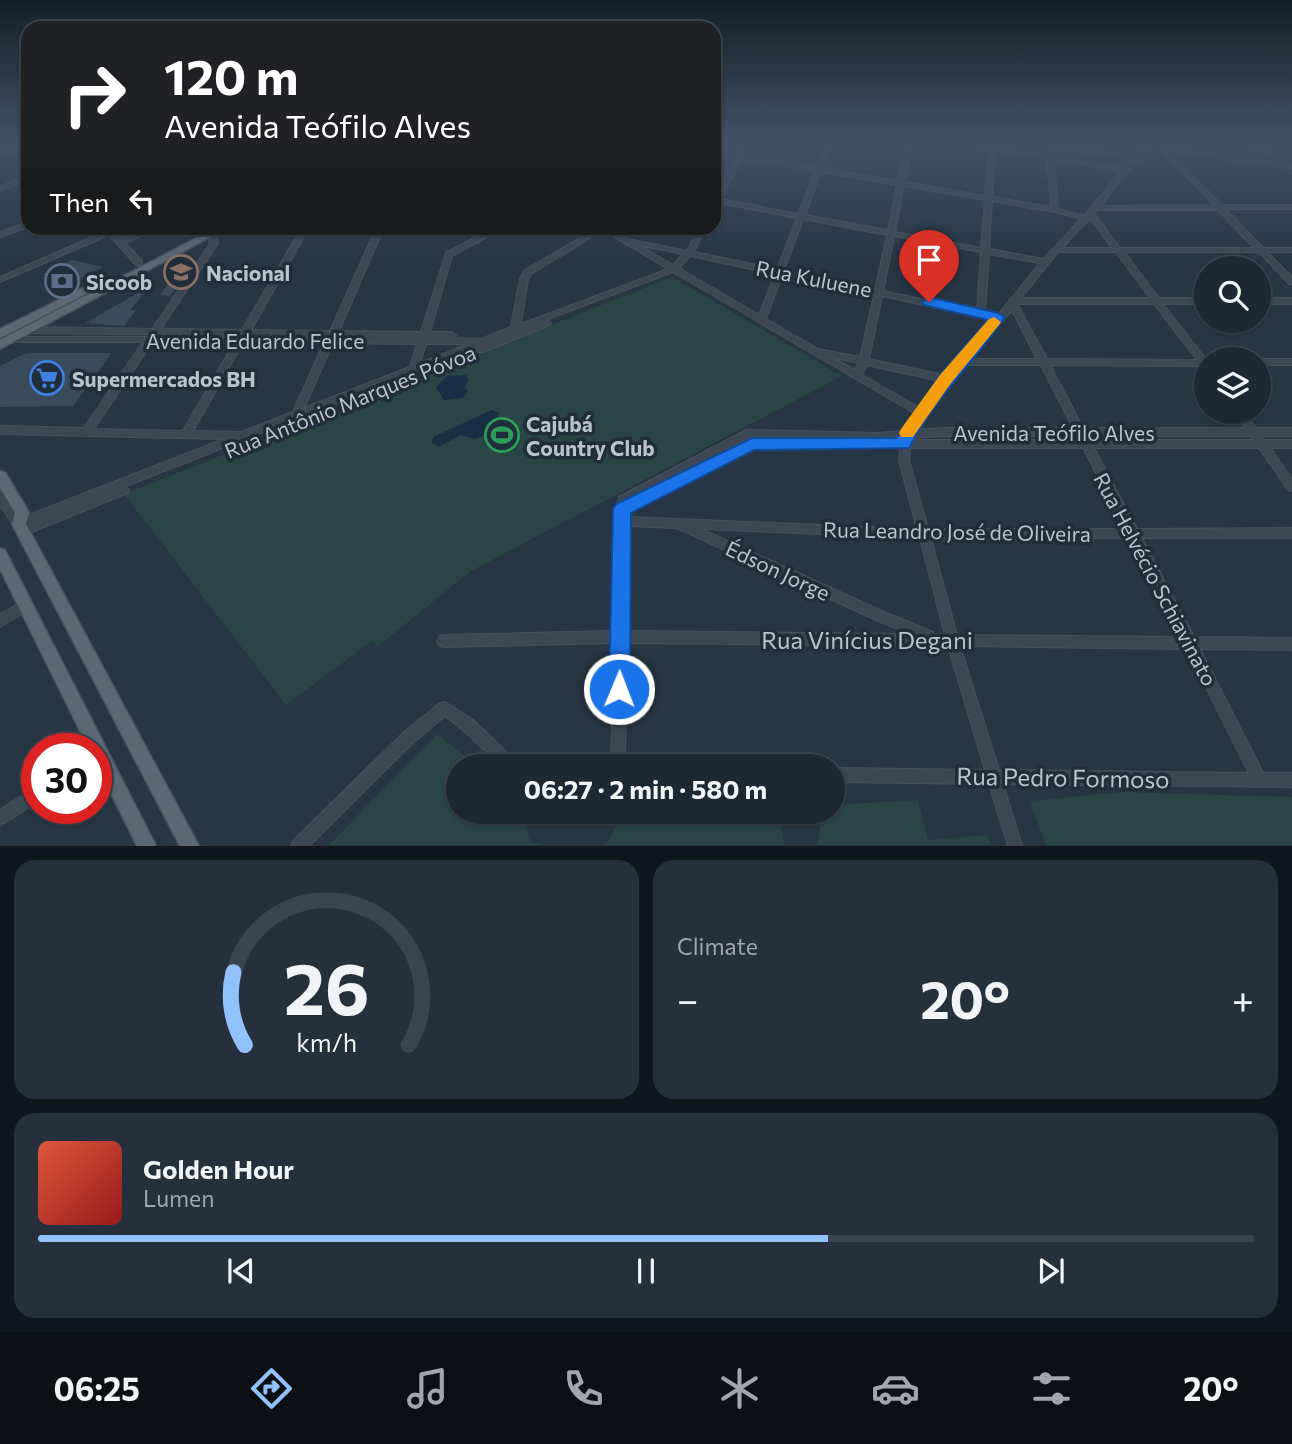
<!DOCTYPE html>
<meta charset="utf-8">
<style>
body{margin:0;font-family:Commissioner,sans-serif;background:#25303c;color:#f1f3f6;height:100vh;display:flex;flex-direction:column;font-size:26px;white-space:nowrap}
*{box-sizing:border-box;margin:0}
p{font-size:23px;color:#a0a6ac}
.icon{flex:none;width:38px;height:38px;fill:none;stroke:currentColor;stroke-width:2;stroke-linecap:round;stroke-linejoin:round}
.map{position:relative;height:846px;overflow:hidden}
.details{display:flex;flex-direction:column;gap:14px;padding:14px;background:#10161d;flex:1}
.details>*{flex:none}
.top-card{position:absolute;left:21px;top:21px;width:700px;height:214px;border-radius:21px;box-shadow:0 2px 5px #0004,0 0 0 2px #3b444f;background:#202124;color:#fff;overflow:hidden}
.fabs{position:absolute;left:1194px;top:256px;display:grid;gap:14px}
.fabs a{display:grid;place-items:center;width:77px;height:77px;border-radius:50%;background:#1d2834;box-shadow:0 2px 5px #0004,0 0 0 2px #3b444f;font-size:35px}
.speed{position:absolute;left:21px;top:733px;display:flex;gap:14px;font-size:35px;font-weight:700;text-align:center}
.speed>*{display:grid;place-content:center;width:91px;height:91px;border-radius:50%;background:#1d2834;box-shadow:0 2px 5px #0004,0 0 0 2px #3b444f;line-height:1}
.speed .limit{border:10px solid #d22;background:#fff;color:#111}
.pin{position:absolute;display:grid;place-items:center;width:60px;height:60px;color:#fff;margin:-72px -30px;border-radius:50% 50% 50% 0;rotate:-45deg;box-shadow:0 0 7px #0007}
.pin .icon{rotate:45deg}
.me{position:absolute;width:77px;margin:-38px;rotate:1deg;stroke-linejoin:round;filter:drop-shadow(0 0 5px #0008)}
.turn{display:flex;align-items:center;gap:24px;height:147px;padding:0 28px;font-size:32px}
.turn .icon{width:91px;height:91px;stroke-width:2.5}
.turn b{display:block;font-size:49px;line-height:60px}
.then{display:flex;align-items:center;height:66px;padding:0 28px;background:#0003;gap:14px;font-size:26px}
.big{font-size:52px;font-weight:700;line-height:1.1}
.details .tile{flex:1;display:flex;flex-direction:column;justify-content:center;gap:10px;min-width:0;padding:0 24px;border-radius:21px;background:#25303c}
.details .dial{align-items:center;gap:0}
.dial svg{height:182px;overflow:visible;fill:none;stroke:#3b444f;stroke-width:7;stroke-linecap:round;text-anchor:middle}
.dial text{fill:#f1f3f6;stroke:none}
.song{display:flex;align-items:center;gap:21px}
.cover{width:84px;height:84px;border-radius:10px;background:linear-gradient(135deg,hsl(10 70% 55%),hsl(0 70% 35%))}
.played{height:7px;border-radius:4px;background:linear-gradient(90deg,#91c2fb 65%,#3b444f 65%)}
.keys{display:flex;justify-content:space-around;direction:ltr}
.heat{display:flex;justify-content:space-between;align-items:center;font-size:38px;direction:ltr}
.details .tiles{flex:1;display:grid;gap:14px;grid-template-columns:1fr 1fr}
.tile:last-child{grid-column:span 2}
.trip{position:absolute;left:446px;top:754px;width:399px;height:70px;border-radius:35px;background:#1d2834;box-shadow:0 2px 5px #0004,0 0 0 2px #3b444f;font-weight:700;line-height:70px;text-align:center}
.menu{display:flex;height:112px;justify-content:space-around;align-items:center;background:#0c1015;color:#a0a6ac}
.menu .icon{width:49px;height:49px}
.menu .active{color:#91c2fb}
.menu b{font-size:32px;color:#f1f3f6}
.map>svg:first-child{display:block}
.green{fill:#294546}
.water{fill:#192e44}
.building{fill:#394a5b}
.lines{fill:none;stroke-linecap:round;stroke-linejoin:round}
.minor-casing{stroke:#45515d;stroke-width:2}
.major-casing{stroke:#45515d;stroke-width:3}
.minor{fill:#3b4854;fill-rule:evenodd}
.major{fill:#5a6774;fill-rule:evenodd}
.route{fill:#1a73e8;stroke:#114b97;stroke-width:2}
.slow{fill:#f59e0b}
.labels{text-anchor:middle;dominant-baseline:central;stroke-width:7;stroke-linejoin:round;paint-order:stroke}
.poi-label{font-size:21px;font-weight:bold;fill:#b9c3cd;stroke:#202d3a;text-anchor:start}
.street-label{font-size:21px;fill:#b9c3cd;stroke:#202d3a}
.near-street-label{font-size:24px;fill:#b9c3cd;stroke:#202d3a}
</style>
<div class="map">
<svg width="1292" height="846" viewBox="0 0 1292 846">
<rect width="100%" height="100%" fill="#273645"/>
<!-- green -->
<g class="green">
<path d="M 672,277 L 842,376 L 471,571 L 377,647 L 372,641 L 286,705 L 124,494 Z"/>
<path d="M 437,734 L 477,766 L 458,766 L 458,812 L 523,812 L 530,842 L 545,845 L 329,845 Z"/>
<path d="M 1121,792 L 1292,797 L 1292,845 L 1046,845 L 1030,801 Z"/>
<path d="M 918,800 L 928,840 L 987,835 L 991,845 L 817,845 L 823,812 L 833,812 L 833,805 Z"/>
<path d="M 624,812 L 780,812 L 784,845 L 606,845 Z"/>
</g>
<!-- water -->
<g class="water">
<path d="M 466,375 L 469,381 L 464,386 L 468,392 L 463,398 L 444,400 L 436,387 L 447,376 Z"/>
<path d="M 492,410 L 499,413 L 498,420 L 489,423 L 488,434 L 475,439 L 460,435 L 439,447 L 432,443 L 433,437 Z"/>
</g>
<!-- building -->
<g class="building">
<path d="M 1243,144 L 1271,148 L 1276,159 L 1247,155 Z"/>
<path d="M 72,260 L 103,267 L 59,289 L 43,274 Z"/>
<path d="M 194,262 L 170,296 L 160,295 L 177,271 Z"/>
<path d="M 150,286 L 130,310 L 136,310 L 124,326 L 85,323 Z"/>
<path d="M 33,353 L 112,353 L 73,406 L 0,407 L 0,366 L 24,354 Z"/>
</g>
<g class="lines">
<!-- minor casing -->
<g class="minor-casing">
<g id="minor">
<path d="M 28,142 L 28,146 L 0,155 L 0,151 Z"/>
<path d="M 743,142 L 749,142 L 743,155 L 816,167 L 826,142 L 832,142 L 822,168 L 898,181 L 907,142 L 913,142 L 905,182 L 985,196 L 988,150 L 951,144 L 948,142 L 963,142 L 989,146 L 989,142 L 995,142 L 995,147 L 1047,155 L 1047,153 L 1050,151 L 1053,153 L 1054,157 L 1124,168 L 1132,159 L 1050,147 L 1047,145 L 1050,143 L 1135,155 L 1146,142 L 1152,142 L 1100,206 L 1214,205 L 1160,149 L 1160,147 L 1162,146 L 1292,164 L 1292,168 L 1168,151 L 1222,205 L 1292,205 L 1292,209 L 1226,209 L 1263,248 L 1292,248 L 1292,252 L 1267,252 L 1292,277 L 1292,284 L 1289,284 L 1259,252 L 1124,252 L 1159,298 L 1206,298 L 1206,304 L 1163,304 L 1206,359 L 1206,369 L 1201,366 L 1050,365 L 1083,428 L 1245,428 L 1233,411 L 1243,411 L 1256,428 L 1292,428 L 1292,436 L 1261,436 L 1264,440 L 1292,440 L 1292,448 L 1270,448 L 1292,479 L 1292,491 L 1288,490 L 1259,448 L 1094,448 L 1137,529 L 1292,528 L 1292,538 L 1142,538 L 1194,637 L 1292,638 L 1292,650 L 1200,649 L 1263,773 L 1292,773 L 1292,787 L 1003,784 L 1022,846 L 1008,846 L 989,784 L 833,782 L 833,768 L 985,770 L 948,646 L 626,643 L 625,766 L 611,766 L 614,643 L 443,647 L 439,645 L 437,641 L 439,637 L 443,635 L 614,631 L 617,509 L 619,497 L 746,430 L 876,433 L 903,431 L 916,414 L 673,272 L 519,330 L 547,320 L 551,323 L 550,325 L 483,352 L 477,352 L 476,350 L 477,348 L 513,333 L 418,371 L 415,377 L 409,377 L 408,375 L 126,486 L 129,490 L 128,493 L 22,536 L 18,534 L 17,531 L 18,528 L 15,527 L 0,505 L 0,492 L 4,493 L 21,518 L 224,439 L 0,434 L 0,426 L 84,428 L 143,342 L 10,342 L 7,341 L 6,339 L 7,337 L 147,337 L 148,334 L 29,333 L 25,330 L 29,327 L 152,329 L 209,245 L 212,229 L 218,229 L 219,231 L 217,245 L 161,329 L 242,330 L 299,232 L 227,230 L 224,228 L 378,229 L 390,228 L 390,230 L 382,232 L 339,331 L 421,332 L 446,253 L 493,228 L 500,228 L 500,230 L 452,256 L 430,332 L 452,332 L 456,335 L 452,338 L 428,338 L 481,339 L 511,327 L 520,279 L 525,270 L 597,228 L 608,228 L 628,239 L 687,251 L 699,228 L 705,228 L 694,252 L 777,269 L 797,218 L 719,203 L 717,205 L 714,206 L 714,198 L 735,158 L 714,154 L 714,150 L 737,154 ZM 995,151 L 1047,159 L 1051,207 L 992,197 ZM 741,159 L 815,171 L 798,214 L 721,199 ZM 1054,161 L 1121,171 L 1084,216 L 1058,209 ZM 821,172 L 897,185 L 888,230 L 805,215 ZM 904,186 L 985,200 L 981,248 L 895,232 ZM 992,201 L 1055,212 L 1081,219 L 1043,259 L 989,249 ZM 1097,210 L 1218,210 L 1254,248 L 1120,248 L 1094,213 ZM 1090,218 L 1112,248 L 1062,248 ZM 803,219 L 887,235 L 875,290 L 784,271 ZM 603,230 L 668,269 L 521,324 L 528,279 L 531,274 ZM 307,232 L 374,233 L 330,331 L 251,330 ZM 894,236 L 981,252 L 977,311 L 883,291 ZM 639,245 L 683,254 L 673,265 ZM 1058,252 L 1116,252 L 1150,298 L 1021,298 ZM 989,254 L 1040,263 L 998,315 L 985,313 ZM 690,256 L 775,274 L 759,315 L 679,268 ZM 782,275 L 874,295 L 860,357 L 818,349 L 766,319 ZM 882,296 L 994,320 L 944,375 L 869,359 ZM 1017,304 L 1154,304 L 1197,360 L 1047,359 ZM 1012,310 L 1037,359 L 969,359 ZM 157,334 L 239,335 L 238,337 L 156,337 ZM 247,335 L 327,336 L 247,337 ZM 152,343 L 234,343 L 183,431 L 94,429 ZM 243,343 L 324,343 L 293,412 L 241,432 L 193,431 ZM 333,343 L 417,344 L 410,367 L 304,408 ZM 426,344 L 468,344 L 420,363 ZM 831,357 L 859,363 L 855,370 ZM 867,365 L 940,381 L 920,408 L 862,375 ZM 963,365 L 1041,365 L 1073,428 L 942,428 L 915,430 L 949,381 ZM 942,436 L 1077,436 L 1079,440 L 911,440 L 911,438 ZM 1087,436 L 1250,436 L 1253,440 L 1090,440 ZM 747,438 L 851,440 L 752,440 L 658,486 ZM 753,448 L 900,448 L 899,460 L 917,529 L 628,517 L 628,511 ZM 910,448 L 1083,448 L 1125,529 L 928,529 L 909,460 ZM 628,526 L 677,528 L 876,620 L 910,634 L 627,631 ZM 701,529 L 920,538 L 945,635 L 934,634 L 933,632 L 884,612 ZM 1130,538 L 1181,637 L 957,635 L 931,539 ZM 960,646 L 1187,649 L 1249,773 L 999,770 Z"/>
<path d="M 28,176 L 28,180 L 0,190 L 0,186 Z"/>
<path d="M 28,222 L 28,227 L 0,237 L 0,232 Z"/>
<path d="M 104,228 L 111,228 L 121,239 L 150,228 L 159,228 L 125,243 L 142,261 L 142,265 L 136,265 L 109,235 L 0,282 L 0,277 L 106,231 Z"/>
<rect x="1258" y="298" width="34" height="6"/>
<rect x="1258" y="359" width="34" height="6"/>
<path d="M 26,600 L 30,601 L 32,605 L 30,609 L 0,627 L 0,614 Z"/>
<path d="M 445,702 L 473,720 L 516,761 L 518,766 L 502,766 L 463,730 L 445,716 L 414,742 L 309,846 L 291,846 L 293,841 L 404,732 L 440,703 Z"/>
<path d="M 37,786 L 37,802 L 0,826 L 0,810 Z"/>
</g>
</g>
<!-- major casing -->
<g class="major-casing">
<g id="major">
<path d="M 216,228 L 227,228 L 0,349 L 0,340 Z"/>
<path d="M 97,281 L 101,282 L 101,286 L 0,338 L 0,329 Z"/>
<path d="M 0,471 L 5,472 L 27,509 L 29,513 L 26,524 L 199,846 L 180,846 L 12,524 L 15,513 L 0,488 Z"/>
<path d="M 0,548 L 5,550 L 156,846 L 137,846 L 96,763 L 96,749 L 89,749 L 0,569 Z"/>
</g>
</g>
<!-- minor -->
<use href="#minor" class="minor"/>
<!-- major -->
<use href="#major" class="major"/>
</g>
<!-- sky -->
<linearGradient id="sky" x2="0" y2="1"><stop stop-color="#151e26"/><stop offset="0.55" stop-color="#415268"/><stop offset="1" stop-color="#415268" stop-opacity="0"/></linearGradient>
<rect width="1292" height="260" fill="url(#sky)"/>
<!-- route -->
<path class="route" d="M 929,297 L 998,313 L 1005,317 C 973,364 935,397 909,448 L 754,450 L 631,513 L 630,689 L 627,696 L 619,699 L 612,696 L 609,689 L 613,509 L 616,504 L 752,438 L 897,438 L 940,375 L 988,320 L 924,305 L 922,302 Z"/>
<!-- slow -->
<path class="slow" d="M 994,317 L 1001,322 L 999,325 L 951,383 L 913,437 L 901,437 L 899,433 L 901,429 L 940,375 L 989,319 Z"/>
<!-- icons -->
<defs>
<g id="school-ring" transform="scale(1.75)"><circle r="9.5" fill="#202d3a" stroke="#8d6e63" stroke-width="1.5"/><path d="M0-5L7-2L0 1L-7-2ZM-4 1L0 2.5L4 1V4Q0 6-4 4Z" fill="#8d6e63"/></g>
<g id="bank-ring" transform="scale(1.75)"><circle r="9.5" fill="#202d3a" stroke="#5c6f8a" stroke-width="1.5"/><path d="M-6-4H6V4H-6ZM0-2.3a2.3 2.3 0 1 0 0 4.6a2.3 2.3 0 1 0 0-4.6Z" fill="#5c6f8a"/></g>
<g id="supermarket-ring" transform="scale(1.75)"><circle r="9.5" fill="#202d3a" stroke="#3f7fe0" stroke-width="1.5"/><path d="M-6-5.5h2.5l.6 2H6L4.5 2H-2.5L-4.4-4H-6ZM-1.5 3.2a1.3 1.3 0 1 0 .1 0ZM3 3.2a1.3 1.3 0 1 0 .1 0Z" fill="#3f7fe0"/></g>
<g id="stadium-ring" transform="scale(1.75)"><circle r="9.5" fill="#202d3a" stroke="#2e9e5b" stroke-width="1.5"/><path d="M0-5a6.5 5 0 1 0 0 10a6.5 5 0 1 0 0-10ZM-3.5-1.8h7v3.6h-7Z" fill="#2e9e5b"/></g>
</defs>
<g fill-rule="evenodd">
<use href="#school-ring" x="181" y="272"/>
<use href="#bank-ring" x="62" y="281"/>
<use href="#supermarket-ring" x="47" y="378"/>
<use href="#stadium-ring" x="502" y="435"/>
</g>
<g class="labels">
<!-- poi labels -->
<g class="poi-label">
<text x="206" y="272">Nacional</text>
<text x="86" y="281">Sicoob</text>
<text x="72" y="378">Supermercados BH</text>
<text x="526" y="423">Cajubá<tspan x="526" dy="24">Country Club</tspan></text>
</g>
<!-- street labels -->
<g class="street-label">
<text transform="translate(814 278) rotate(11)">Rua Kuluene</text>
<text x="255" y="340">Avenida Eduardo Felice</text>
<text transform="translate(350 401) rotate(-22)">Rua Antônio Marques Póvoa</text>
<text x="1054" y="432">Avenida Teófilo Alves</text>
<text transform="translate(957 531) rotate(1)">Rua Leandro José de Oliveira</text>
<text transform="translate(778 570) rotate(25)">Édson Jorge</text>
<text transform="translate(1156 579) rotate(62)">Rua Helvécio Schiavinato</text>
</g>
<!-- near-street labels -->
<g class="near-street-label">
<text x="867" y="639">Rua Vinícius Degani</text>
<text transform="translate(1063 777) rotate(1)">Rua Pedro Formoso</text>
</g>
</g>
</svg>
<div class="fabs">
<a><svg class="icon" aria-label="search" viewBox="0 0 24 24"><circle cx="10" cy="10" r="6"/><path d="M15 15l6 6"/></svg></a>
<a><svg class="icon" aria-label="layers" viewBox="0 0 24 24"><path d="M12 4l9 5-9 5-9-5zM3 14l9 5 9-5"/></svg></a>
</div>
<div class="speed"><div class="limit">30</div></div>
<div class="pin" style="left:929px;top:302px;background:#d93025"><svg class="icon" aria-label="arrive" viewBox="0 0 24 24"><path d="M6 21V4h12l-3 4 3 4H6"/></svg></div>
<svg class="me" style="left:619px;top:689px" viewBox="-20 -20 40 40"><circle r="17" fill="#1a73e8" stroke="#fff" stroke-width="3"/><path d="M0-11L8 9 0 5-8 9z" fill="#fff"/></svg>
<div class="trip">06:27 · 2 min · 580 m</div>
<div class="top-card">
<div class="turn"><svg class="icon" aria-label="right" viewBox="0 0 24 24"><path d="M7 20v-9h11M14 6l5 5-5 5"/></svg><div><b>120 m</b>Avenida Teófilo Alves</div></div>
<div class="then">Then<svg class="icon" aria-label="left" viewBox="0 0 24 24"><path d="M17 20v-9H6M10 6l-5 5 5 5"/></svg></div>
</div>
</div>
<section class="details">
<div class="tiles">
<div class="tile dial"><svg viewBox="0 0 100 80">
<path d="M14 69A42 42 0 1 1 86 69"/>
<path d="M14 69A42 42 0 0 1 9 37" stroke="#91c2fb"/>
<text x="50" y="56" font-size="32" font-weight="700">26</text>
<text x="50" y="72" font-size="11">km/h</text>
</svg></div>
<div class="tile"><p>Climate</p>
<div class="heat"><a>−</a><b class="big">20°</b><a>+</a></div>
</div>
<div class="tile">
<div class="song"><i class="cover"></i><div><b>Golden Hour</b><p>Lumen</p></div></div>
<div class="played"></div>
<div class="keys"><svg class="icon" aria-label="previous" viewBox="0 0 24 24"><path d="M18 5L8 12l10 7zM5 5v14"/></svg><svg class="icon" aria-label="pause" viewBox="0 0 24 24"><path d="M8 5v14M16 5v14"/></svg><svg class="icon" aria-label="next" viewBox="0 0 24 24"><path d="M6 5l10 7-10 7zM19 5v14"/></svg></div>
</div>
</div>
</section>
<nav class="menu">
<b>06:25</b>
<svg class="icon active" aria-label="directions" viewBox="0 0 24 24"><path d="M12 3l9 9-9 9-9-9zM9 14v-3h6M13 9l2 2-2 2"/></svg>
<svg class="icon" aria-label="music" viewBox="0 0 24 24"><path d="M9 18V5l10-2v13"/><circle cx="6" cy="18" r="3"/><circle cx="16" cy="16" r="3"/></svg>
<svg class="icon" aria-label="phone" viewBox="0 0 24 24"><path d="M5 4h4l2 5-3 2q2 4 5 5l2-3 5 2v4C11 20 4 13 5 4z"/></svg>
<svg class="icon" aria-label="climate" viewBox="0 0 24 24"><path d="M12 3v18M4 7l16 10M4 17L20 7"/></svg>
<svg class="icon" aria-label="car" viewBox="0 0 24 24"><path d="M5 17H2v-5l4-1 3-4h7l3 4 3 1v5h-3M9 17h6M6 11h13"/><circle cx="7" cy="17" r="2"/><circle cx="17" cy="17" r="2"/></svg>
<svg class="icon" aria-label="filters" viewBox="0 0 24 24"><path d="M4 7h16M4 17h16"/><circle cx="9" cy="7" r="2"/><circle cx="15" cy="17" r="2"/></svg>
<b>20°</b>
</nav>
